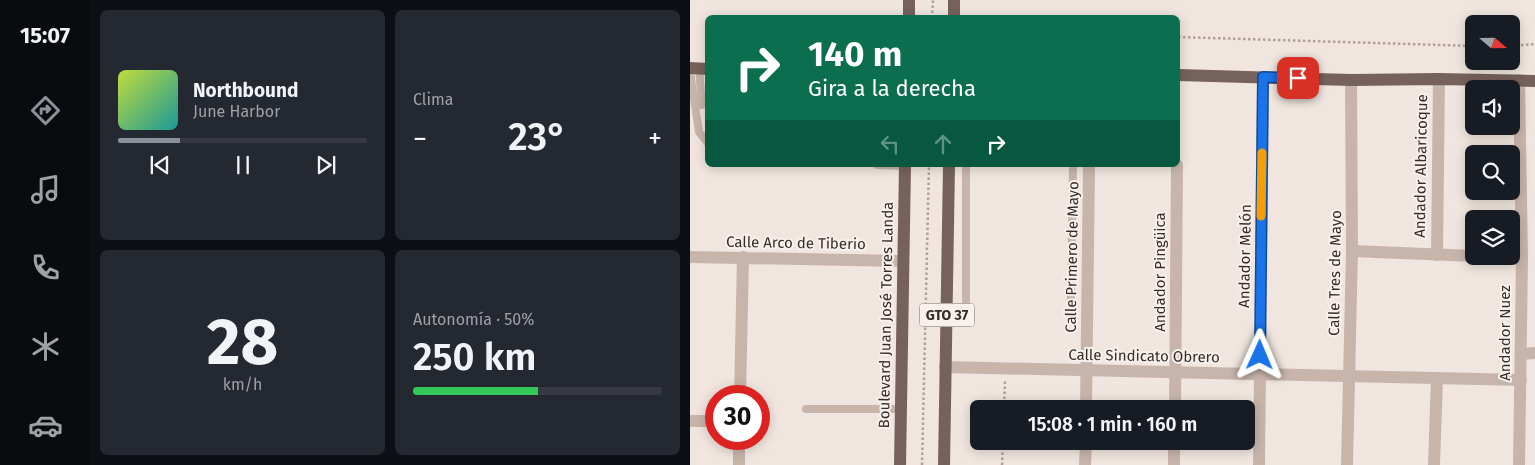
<!DOCTYPE html>
<html lang="es">
<meta charset="utf-8">
<style>
body{margin:0;font-family:"Fira Sans",sans-serif;background:#242831;color:#f1f3f6;height:100vh;display:flex;flex-direction:column;font-size:19px;white-space:nowrap}
*{box-sizing:border-box;margin:0}
p{font-size:16px;color:#9ea1a6}
.icon{flex:none;width:28px;height:28px;fill:none;stroke:currentColor;stroke-width:2;stroke-linecap:round;stroke-linejoin:round}
.map{position:relative;flex:1;overflow:hidden}
.sheet{display:flex;flex-direction:column;gap:10px;padding:10px;background:#0d0f14;width:600px}
.sheet>*{flex:none}
.guide{position:absolute;left:15px;top:15px;width:475px;height:152px;border-radius:8px;box-shadow:0 2px 12px #0003;background:#0b6e4f;color:#fff;overflow:hidden}
.needle{width:32px;rotate:110deg}
.tools{position:absolute;left:775px;top:15px;display:grid;gap:10px}
.tools a{display:grid;place-items:center;width:55px;height:55px;border-radius:8px;background:#171b24;box-shadow:0 2px 12px #0003;font-size:25px}
.speed{position:absolute;left:15px;top:385px;display:flex;gap:10px;font-size:25px;font-weight:700;text-align:center}
.speed>*{display:grid;place-content:center;width:65px;height:65px;border-radius:50%;background:#171b24;box-shadow:0 2px 12px #0003;line-height:1}
.speed .limit{border:8px solid #d22;background:#fff;color:#111}
.pin{position:absolute;display:grid;place-items:center;width:42px;height:42px;color:#fff;margin:-21px;border-radius:10px;box-shadow:0 2px 8px #0006}
.me{position:absolute;width:55px;margin:-28px;rotate:1deg;stroke-linejoin:round;filter:drop-shadow(0 0 4px #0008)}
.turn{display:flex;align-items:center;gap:18px;height:105px;padding:0 20px;font-size:22px}
.turn .icon{width:65px;height:65px;stroke-width:2.5}
.turn b{display:block;font-size:35px;line-height:42px}
.lanes{display:flex;align-items:center;height:48px;padding:0 20px;background:#0003;justify-content:center;gap:25px;direction:ltr}
.lanes .off{opacity:.35}
.big{font-size:38px;font-weight:600;line-height:1.1}
.sheet .tile{flex:1;display:flex;flex-direction:column;justify-content:center;gap:8px;min-width:0;padding:0 18px;border-radius:8px;background:#242831}
.sheet .dial{align-items:center;gap:0}
.dial b{font-size:65px;line-height:1}
.song{display:flex;align-items:center;gap:15px}
.cover{width:60px;height:60px;border-radius:8px;background:linear-gradient(135deg,hsl(70 70% 55%),hsl(180 70% 35%))}
.played{height:5px;border-radius:2px;background:linear-gradient(90deg,#8c9099 25%,#363941 25%)}
.keys{display:flex;justify-content:space-around;direction:ltr}
.heat{display:flex;justify-content:space-between;align-items:center;font-size:28px;direction:ltr}
.charge{height:8px;border-radius:4px;background:linear-gradient(90deg,#34c759 50%,#363941 0)}
.sheet .tiles{flex:1;display:grid;gap:10px;grid-template-columns:repeat(2,1fr)}
.trip{position:absolute;left:280px;top:400px;width:285px;height:50px;border-radius:8px;background:#171b24;box-shadow:0 2px 12px #0003;font-weight:600;line-height:50px;text-align:center}
main{display:flex;flex:1;min-height:0}
.tab-bar{display:flex;flex-direction:column;width:90px;justify-content:space-around;align-items:center;background:#090b0e;color:#9ea1a6}
.tab-bar .icon{width:35px;height:35px}
.tab-bar .selected{color:#8c9099}
.tab-bar b{font-size:22px;color:#f1f3f6}
.map>svg:first-child{display:block}
.lines{fill:none;stroke-linecap:round;stroke-linejoin:round}
.path{stroke:#b39f96;stroke-width:2.5;stroke-dasharray:2.5 2.5;stroke-linecap:butt}
.service{stroke:#c7b5ac;stroke-width:8}
.minor{stroke:#c7b5ac;stroke-width:12}
.primary{stroke:#76625d;stroke-width:12}
.route-casing{stroke:#114b97;stroke-width:12}
.route{stroke:#1a73e8;stroke-width:9}
.slow{stroke:#f59e0b;stroke-width:9}
.labels{text-anchor:middle;dominant-baseline:central;stroke-width:4;stroke-linejoin:round;paint-order:stroke}
.shield{fill:#f8f0eb;stroke:#706764;stroke-width:1}
.shield-label{font-size:14px;font-weight:bold;fill:#362c2a}
.street-label{font-size:15px;fill:#362c2a;stroke:#f8f0eb}
</style>
<main>
<nav class="tab-bar">
<b>15:07</b>
<svg class="icon selected" aria-label="directions" viewBox="0 0 24 24"><path d="M12 3l9 9-9 9-9-9zM9 14v-3h6M13 9l2 2-2 2"/></svg>
<svg class="icon" aria-label="music" viewBox="0 0 24 24"><path d="M9 18V5l10-2v13"/><circle cx="6" cy="18" r="3"/><circle cx="16" cy="16" r="3"/></svg>
<svg class="icon" aria-label="phone" viewBox="0 0 24 24"><path d="M5 4h4l2 5-3 2q2 4 5 5l2-3 5 2v4C11 20 4 13 5 4z"/></svg>
<svg class="icon" aria-label="climate" viewBox="0 0 24 24"><path d="M12 3v18M4 7l16 10M4 17L20 7"/></svg>
<svg class="icon" aria-label="car" viewBox="0 0 24 24"><path d="M5 17H2v-5l4-1 3-4h7l3 4 3 1v5h-3M9 17h6M6 11h13"/><circle cx="7" cy="17" r="2"/><circle cx="17" cy="17" r="2"/></svg>
</nav>
<section class="sheet">
<div class="tiles">
<div class="tile">
<div class="song"><i class="cover"></i><div><b>Northbound</b><p>June Harbor</p></div></div>
<div class="played"></div>
<div class="keys"><svg class="icon" aria-label="previous" viewBox="0 0 24 24"><path d="M18 5L8 12l10 7zM5 5v14"/></svg><svg class="icon" aria-label="pause" viewBox="0 0 24 24"><path d="M8 5v14M16 5v14"/></svg><svg class="icon" aria-label="next" viewBox="0 0 24 24"><path d="M6 5l10 7-10 7zM19 5v14"/></svg></div>
</div>
<div class="tile"><p>Clima</p>
<div class="heat"><a>−</a><b class="big">23°</b><a>+</a></div>
</div>
<div class="tile dial"><b>28</b><p>km/h</p></div>
<div class="tile"><p>Autonomía · 50%</p><b class="big">250 km</b><div class="charge"></div></div>
</div>
</section>
<div class="map">
<svg width="845" height="465" viewBox="0 0 845 465">
<rect width="100%" height="100%" fill="#f0e6df"/>
<g class="lines">
<!-- path -->
<g class="path">
<path d="M 242,18 L 243,0"/>
<path d="M 488,37 L 784,46"/>
<path d="M 821,46 L 845,44"/>
<path d="M 314,409 L 315,381"/>
<path d="M 232,465 L 239,165"/>
<path d="M 312,465 L 313,441"/>
</g>
<!-- service -->
<g class="service">
<path d="M 9,68 L 12,105"/>
<path d="M 0,72 L 9,132 L 18,143"/>
<path d="M 187,165 L 215,166"/>
<path d="M 381,298 L 383,165"/>
<path d="M 276,301 L 276,165"/>
<path d="M 116,409 L 210,409"/>
</g>
<!-- minor -->
<g class="minor">
<path d="M 662,251 L 784,256"/>
<path d="M 747,255 L 749,79"/>
<path d="M 810,256 L 832,257"/>
<path d="M 0,257 L 212,261"/>
<path d="M 831,354 L 845,353"/>
<path d="M 255,367 L 831,380"/>
<path d="M 50,396 L 53,257"/>
<path d="M 396,409 L 399,165"/>
<path d="M 485,409 L 487,165"/>
<path d="M 0,421 L 26,421"/>
<path d="M 49,465 L 49,439"/>
<path d="M 395,465 L 396,441"/>
<path d="M 484,465 L 484,441"/>
<path d="M 569,465 L 573,77"/>
<path d="M 657,465 L 662,251 L 661,80"/>
<path d="M 744,465 L 747,379"/>
<path d="M 829,465 L 832,257 L 829,80"/>
</g>
<!-- primary -->
<g class="primary">
<path d="M 219,18 L 219,0"/>
<path d="M 264,18 L 264,0"/>
<path d="M 0,68 L 18,69"/>
<path d="M 488,75 L 661,80 L 749,79 L 845,81"/>
<path d="M 210,465 L 215,165"/>
<path d="M 254,465 L 259,165"/>
</g>
</g>
<g class="lines">
<!-- route casing -->
<g class="route-casing">
<path id="route" d="M 570,355 L 573,77 L 608,78"/>
</g>
<!-- route -->
<use href="#route" class="route"/>
<!-- slow -->
<path class="slow" d="M 571,216 L 572,153"/>
</g>
<g class="labels">
<!-- shield labels -->
<rect class="shield" x="229.5" y="303.5" width="55" height="23" rx="4"/>
<g class="shield-label">
<text x="257" y="315">GTO 37</text>
</g>
<!-- street labels -->
<g class="street-label">
<text transform="translate(731 166) rotate(-89)">Andador Albaricoque</text>
<text transform="translate(106 243) rotate(1)">Calle Arco de Tiberio</text>
<text transform="translate(555 256) rotate(-89)">Andador Melón</text>
<text transform="translate(382 257) rotate(-89)">Calle Primero de Mayo</text>
<text transform="translate(470 272) rotate(-90)">Andador Pingüica</text>
<text transform="translate(645 273) rotate(-89)">Calle Tres de Mayo</text>
<text transform="translate(196 315) rotate(-89)">Boulevard Juan José Torres Landa</text>
<text transform="translate(815 333) rotate(-90)">Andador Nuez</text>
<text transform="translate(454 356) rotate(1)">Calle Sindicato Obrero</text>
</g>
</g>
</svg>
<div class="tools">
<a><svg class="needle" viewBox="-14 -14 28 28"><path d="M0-13l5 13h-10z" fill="#e53935"/><path d="M0 13l5-13h-10z" fill="#9ea1a6"/></svg></a>
<a><svg class="icon" aria-label="sound" viewBox="0 0 24 24"><path d="M4 9h4l5-4v14l-5-4H4zM17 9q2 3 0 6"/></svg></a>
<a><svg class="icon" aria-label="search" viewBox="0 0 24 24"><circle cx="10" cy="10" r="6"/><path d="M15 15l6 6"/></svg></a>
<a><svg class="icon" aria-label="layers" viewBox="0 0 24 24"><path d="M12 4l9 5-9 5-9-5zM3 14l9 5 9-5"/></svg></a>
</div>
<div class="speed"><div class="limit">30</div></div>
<div class="pin" style="left:608px;top:78px;background:#d93025"><svg class="icon" aria-label="arrive" viewBox="0 0 24 24"><path d="M6 21V4h12l-3 4 3 4H6"/></svg></div>
<svg class="me" style="left:570px;top:355px" viewBox="-20 -20 40 40"><path d="M0-17L14 15 0 8-14 15z" fill="#1a73e8" stroke="#fff" stroke-width="4"/></svg>
<div class="trip">15:08 · 1 min · 160 m</div>
<div class="guide">
<div class="turn"><svg class="icon" aria-label="right" viewBox="0 0 24 24"><path d="M7 20v-9h11M14 6l5 5-5 5"/></svg><div><b>140 m</b>Gira a la derecha</div></div>
<div class="lanes"><svg class="icon off" aria-label="left" viewBox="0 0 24 24"><path d="M17 20v-9H6M10 6l-5 5 5 5"/></svg><svg class="icon off" aria-label="ahead" viewBox="0 0 24 24"><path d="M12 20V5M6 11l6-6 6 6"/></svg><svg class="icon" aria-label="right" viewBox="0 0 24 24"><path d="M7 20v-9h11M14 6l5 5-5 5"/></svg></div>
</div>
</div>
</main>
